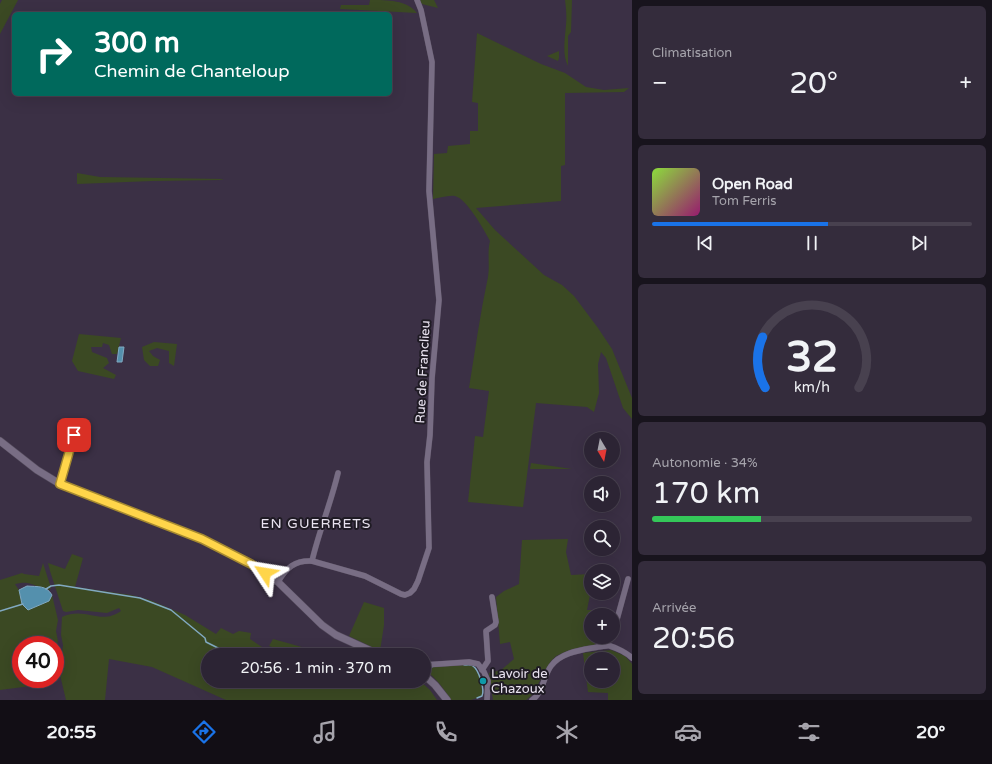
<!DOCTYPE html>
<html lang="fr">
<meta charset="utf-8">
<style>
body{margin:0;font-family:"Varela Round",sans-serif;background:#342c3c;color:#f1f3f6;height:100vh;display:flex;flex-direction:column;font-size:15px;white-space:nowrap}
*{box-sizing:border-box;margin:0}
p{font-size:13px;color:#a6a4ac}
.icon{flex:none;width:22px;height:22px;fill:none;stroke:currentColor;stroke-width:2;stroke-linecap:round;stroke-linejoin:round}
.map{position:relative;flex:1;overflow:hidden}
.panel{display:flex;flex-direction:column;gap:6px;padding:6px;background:#18141d;width:360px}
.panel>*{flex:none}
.banner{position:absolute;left:12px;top:12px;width:380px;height:84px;border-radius:6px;box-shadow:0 4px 16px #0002,0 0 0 1px #48414f;background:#00695c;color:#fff;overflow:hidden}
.needle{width:26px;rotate:170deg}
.fabs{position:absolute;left:584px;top:432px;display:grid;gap:8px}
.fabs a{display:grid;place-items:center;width:36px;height:36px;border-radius:50%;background:#2c2434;box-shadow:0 4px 16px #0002,0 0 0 1px #48414f;font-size:20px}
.speed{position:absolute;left:12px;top:636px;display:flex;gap:8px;font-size:20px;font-weight:700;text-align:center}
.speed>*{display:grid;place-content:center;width:52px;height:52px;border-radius:50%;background:#2c2434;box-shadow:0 4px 16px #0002,0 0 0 1px #48414f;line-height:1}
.speed .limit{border:6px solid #d22;background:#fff;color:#111}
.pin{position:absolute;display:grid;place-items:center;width:34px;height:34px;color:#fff;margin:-17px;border-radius:8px;box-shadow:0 2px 6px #0006}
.me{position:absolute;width:44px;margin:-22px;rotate:303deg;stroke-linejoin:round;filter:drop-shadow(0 0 3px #0008)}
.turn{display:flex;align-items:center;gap:14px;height:84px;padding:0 16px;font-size:18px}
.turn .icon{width:52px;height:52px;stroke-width:2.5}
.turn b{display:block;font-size:28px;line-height:34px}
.big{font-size:30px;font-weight:600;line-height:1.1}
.panel .tile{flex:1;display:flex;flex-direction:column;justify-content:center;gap:6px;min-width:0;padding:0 14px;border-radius:6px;background:#342c3c}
.panel .dial{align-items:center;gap:0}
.dial svg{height:104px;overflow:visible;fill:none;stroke:#48414f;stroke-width:7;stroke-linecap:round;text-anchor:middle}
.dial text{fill:#f1f3f6;stroke:none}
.song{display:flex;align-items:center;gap:12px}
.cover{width:48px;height:48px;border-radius:6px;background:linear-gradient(135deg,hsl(90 70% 55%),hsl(320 70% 35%))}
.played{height:4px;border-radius:2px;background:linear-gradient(90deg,#1a73e8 55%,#48414f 55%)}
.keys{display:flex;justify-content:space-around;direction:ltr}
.heat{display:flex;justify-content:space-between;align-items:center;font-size:22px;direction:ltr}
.charge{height:6px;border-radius:3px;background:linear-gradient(90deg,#34c759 34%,#48414f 0)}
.trip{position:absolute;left:201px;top:648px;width:230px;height:40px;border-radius:20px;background:#2c2434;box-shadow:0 4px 16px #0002,0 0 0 1px #48414f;font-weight:600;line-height:40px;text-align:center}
.menu{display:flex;height:64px;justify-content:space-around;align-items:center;background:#120e15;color:#a6a4ac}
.menu .icon{width:28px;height:28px}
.menu .active{color:#1a73e8}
.menu b{font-size:18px;color:#f1f3f6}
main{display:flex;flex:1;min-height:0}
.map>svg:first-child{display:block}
.green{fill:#3b4923;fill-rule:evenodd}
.water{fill:#5490ad;stroke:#81a9c1}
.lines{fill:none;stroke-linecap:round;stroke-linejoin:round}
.stream{stroke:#81a9c1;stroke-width:1.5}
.minor-casing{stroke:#564d5e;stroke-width:6}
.tertiary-casing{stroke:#564d5e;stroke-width:8}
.minor{stroke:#786d84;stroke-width:5.5}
.tertiary{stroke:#786d84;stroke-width:7}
.route-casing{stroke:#a68a30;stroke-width:10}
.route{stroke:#ffd54a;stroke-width:7}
.culture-dot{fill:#0f9aa8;stroke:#1f1b24;stroke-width:1.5}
.labels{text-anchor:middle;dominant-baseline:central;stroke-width:4;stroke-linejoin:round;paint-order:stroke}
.street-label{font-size:13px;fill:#e9e3f0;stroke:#1f1b24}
.poi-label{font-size:13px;fill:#e9e3f0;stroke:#1f1b24;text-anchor:start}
.neighbourhood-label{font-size:14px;letter-spacing:1px;fill:#e9e3f0;stroke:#1f1b24}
</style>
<main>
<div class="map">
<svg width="632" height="700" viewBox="0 0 632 700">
<rect width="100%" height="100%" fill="#3b3045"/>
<!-- green -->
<g class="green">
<path d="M 2,0 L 18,0 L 0,34 L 0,4 Z"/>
<path d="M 370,0 C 388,0 407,0 417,13 L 340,9 L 341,5 L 369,5 Z"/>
<path d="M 419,0 L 434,0 L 438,8 L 422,4 Z"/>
<path d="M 565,0 L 572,0 L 571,32 L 568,36 L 568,66 C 562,55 565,38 566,25 C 567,17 566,8 565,0 Z"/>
<path d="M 477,33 L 541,64 L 565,73 L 586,87 L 604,90 L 629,88 L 624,92 L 565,93 L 565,165 L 561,166 L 561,201 L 476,208 L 495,230 L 544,275 L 562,285 L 574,296 L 598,328 L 612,349 L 632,398 L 632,419 L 623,408 L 606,358 L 601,352 L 598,364 L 599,393 L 594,412 L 587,407 L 536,403 L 523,507 L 468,502 L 475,436 L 483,437 L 489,391 L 469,388 C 475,351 480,314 488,277 C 490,265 487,252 490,241 C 484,230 467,199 455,196 C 448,195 440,198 433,199 L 434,154 L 447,153 L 448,146 L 470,144 L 470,131 L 478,131 L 478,103 L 472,102 Z"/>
<path d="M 559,51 L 559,58 L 558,61 L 547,56 Z"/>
<path d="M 77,173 L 100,177 L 224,179 L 220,180 L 152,181 L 77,184 Z"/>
<path d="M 79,334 L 121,338 L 117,354 L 112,354 L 109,345 L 103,343 L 102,347 L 91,347 L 92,352 L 107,358 L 109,363 L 103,368 L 116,375 L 114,379 L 78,371 L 72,361 Z"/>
<path d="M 154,342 L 177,344 L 174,366 L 169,363 L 169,351 L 157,348 L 149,351 L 153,356 L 160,360 L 158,366 L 150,366 L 144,360 L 142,347 Z"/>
<path d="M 531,463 L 572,469 L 530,469 Z"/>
<path d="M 568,539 L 566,552 L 571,575 L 591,574 L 591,590 L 587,610 L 602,610 L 601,615 L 591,615 L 591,637 L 597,637 L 595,645 L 583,647 L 567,651 L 556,656 L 551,661 L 532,695 L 526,700 L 493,700 L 489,673 L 501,670 L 514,659 L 510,642 L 500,644 L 496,597 L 504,591 L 519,584 L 522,540 Z"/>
<path d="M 72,554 L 83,558 L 75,587 L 131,595 L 150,600 L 185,615 L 216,634 L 221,628 L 233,634 L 239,631 L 251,633 L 250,639 L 262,647 L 281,655 L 208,655 L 208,681 L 420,681 L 430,690 L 437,700 L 226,700 L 152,667 L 109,659 L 105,700 L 66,700 L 60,675 L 63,645 L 61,635 L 62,617 C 86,606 100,626 121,611 L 119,608 L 107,613 L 78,610 L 66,612 L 63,611 L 50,571 L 48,563 L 65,569 Z"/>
<path d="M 43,563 L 51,588 L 49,590 C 45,587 41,588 37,586 C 27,582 25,582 15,584 L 19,590 L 22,604 L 49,601 L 52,595 L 58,620 L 56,631 L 58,641 L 55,656 L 55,645 L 21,645 L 21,679 L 54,679 L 54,683 L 0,690 L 0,580 L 22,573 L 24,574 L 39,576 Z"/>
<path d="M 364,602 L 384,608 L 384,625 L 380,651 L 349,636 Z"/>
<path d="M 273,639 L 309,649 L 316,649 L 324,655 L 295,655 L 269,646 Z"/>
<path d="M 611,650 L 625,656 L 632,664 L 632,700 L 608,700 L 608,693 L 588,692 L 583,653 ZM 591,659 L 613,659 L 613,681 L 591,681 Z"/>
<path d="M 436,665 L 467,665 L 475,667 L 480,677 L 483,696 L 471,700 L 451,700 C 444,689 436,677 424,670 L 424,668 Z"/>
</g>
<!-- water -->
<g class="water">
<path d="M 119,347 L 124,347 L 122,362 L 117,362 Z"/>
<path d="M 27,586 C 38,587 46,585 52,595 L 49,601 L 28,610 L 22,604 L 19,590 Z"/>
</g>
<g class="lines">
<!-- stream -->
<g class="stream">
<path d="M 46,589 L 51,586 L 59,585 L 140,598 L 171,610 L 205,638 L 206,642 L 232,655"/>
<path d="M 0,611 L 23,604"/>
<path d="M 464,665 C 467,665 471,664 473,666 C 479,670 485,690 482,696 L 477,698"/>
<path d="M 424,669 L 432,667"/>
<path d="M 299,681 L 326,687 L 369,688 L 394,681"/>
</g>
<!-- minor casing -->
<g class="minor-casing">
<g id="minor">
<path d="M 60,484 L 74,435"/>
<path d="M 312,561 C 319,531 331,503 338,473"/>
<path d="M 278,582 C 286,568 295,560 312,561 L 365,576 L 401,594 L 405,595 L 410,593 L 414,589 L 418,581 L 429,548 L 427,462 L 430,435 L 432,378 L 439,300 L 429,191 L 432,62 L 421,10 L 417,0"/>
<path d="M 613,634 L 628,579"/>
<path d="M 424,665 L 469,662 L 478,664 L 484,672 L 488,681 L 487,700"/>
<path d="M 482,670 L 488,661 L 486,631 L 495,625 L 496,622 L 492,597"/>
<path d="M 532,700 C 543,693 543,677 551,666 C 561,652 582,650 598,647 C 602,647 607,645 610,646 C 617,648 627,653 632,658"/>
</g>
</g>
<!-- tertiary casing -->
<g class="tertiary-casing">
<g id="tertiary">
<path d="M 0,441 L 37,470 L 60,484 L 202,539 L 251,564 L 278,582 L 322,625 L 336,635 L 380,655"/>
<path d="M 424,675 L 435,685 L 447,700"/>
</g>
</g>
<!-- minor -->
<use href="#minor" class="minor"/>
<!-- tertiary -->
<use href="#tertiary" class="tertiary"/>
</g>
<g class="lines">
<!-- route casing -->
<g class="route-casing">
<path id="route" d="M 74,435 L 60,484 L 202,539 L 251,564 L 265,573"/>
</g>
<!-- route -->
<use href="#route" class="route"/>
</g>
<!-- markers -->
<circle class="culture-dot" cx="483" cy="681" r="4"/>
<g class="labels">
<!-- street labels -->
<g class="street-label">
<text transform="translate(423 372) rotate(-87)">Rue de Franclieu</text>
</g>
<!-- poi labels -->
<g class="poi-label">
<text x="491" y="674">Lavoir de<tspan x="491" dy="15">Chazoux</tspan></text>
</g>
<!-- neighbourhood labels -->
<g class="neighbourhood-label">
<text x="316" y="523">EN GUERRETS</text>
</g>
</g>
</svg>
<div class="fabs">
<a><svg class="needle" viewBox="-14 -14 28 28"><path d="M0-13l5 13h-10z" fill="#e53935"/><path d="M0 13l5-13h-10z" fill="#a6a4ac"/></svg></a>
<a><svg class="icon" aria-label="sound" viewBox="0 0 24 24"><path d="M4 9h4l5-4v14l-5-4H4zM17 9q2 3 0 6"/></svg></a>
<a><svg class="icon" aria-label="search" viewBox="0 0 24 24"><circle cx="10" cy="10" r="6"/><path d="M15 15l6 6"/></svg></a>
<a><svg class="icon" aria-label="layers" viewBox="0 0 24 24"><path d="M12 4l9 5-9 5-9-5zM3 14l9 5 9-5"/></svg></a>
<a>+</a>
<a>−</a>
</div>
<div class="speed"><div class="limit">40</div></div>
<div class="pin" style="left:74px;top:435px;background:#d93025"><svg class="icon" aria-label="arrive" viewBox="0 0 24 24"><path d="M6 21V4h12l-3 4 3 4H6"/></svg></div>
<svg class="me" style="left:265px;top:573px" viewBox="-20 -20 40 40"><path d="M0-17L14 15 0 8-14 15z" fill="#ffd54a" stroke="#fff" stroke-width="4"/></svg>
<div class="trip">20:56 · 1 min · 370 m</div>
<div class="banner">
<div class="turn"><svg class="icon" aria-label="right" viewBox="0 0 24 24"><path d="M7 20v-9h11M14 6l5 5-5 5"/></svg><div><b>300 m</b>Chemin de Chanteloup</div></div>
</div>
</div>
<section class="panel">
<div class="tile"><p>Climatisation</p>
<div class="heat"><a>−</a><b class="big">20°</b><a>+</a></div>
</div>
<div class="tile">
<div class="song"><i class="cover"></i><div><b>Open Road</b><p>Tom Ferris</p></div></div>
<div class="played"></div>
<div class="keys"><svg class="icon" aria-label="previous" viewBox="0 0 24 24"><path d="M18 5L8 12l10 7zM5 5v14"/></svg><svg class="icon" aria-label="pause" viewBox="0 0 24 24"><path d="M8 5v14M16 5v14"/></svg><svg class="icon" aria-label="next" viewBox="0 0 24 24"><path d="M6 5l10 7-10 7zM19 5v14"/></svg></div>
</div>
<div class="tile dial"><svg viewBox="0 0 100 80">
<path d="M14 69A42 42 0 1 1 86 69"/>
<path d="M14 69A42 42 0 0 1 12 30" stroke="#1a73e8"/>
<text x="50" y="56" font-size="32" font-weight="700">32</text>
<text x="50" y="72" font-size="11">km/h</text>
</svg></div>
<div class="tile"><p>Autonomie · 34%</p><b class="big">170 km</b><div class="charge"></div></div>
<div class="tile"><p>Arrivée</p><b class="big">20:56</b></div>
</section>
</main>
<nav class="menu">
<b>20:55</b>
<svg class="icon active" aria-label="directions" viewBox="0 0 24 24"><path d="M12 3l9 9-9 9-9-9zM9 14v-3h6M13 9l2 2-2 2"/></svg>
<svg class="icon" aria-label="music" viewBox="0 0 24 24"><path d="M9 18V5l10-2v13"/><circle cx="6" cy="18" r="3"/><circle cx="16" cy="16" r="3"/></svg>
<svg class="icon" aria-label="phone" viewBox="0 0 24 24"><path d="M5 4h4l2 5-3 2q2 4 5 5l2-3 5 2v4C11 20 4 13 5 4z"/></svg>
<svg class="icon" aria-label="climate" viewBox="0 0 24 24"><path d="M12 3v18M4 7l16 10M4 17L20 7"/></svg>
<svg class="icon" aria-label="car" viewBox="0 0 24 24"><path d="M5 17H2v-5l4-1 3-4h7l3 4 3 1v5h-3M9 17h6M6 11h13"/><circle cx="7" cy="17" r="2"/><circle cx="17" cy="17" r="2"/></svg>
<svg class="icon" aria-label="filters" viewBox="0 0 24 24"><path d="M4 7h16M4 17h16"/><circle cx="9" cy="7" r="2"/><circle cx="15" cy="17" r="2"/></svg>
<b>20°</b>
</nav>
